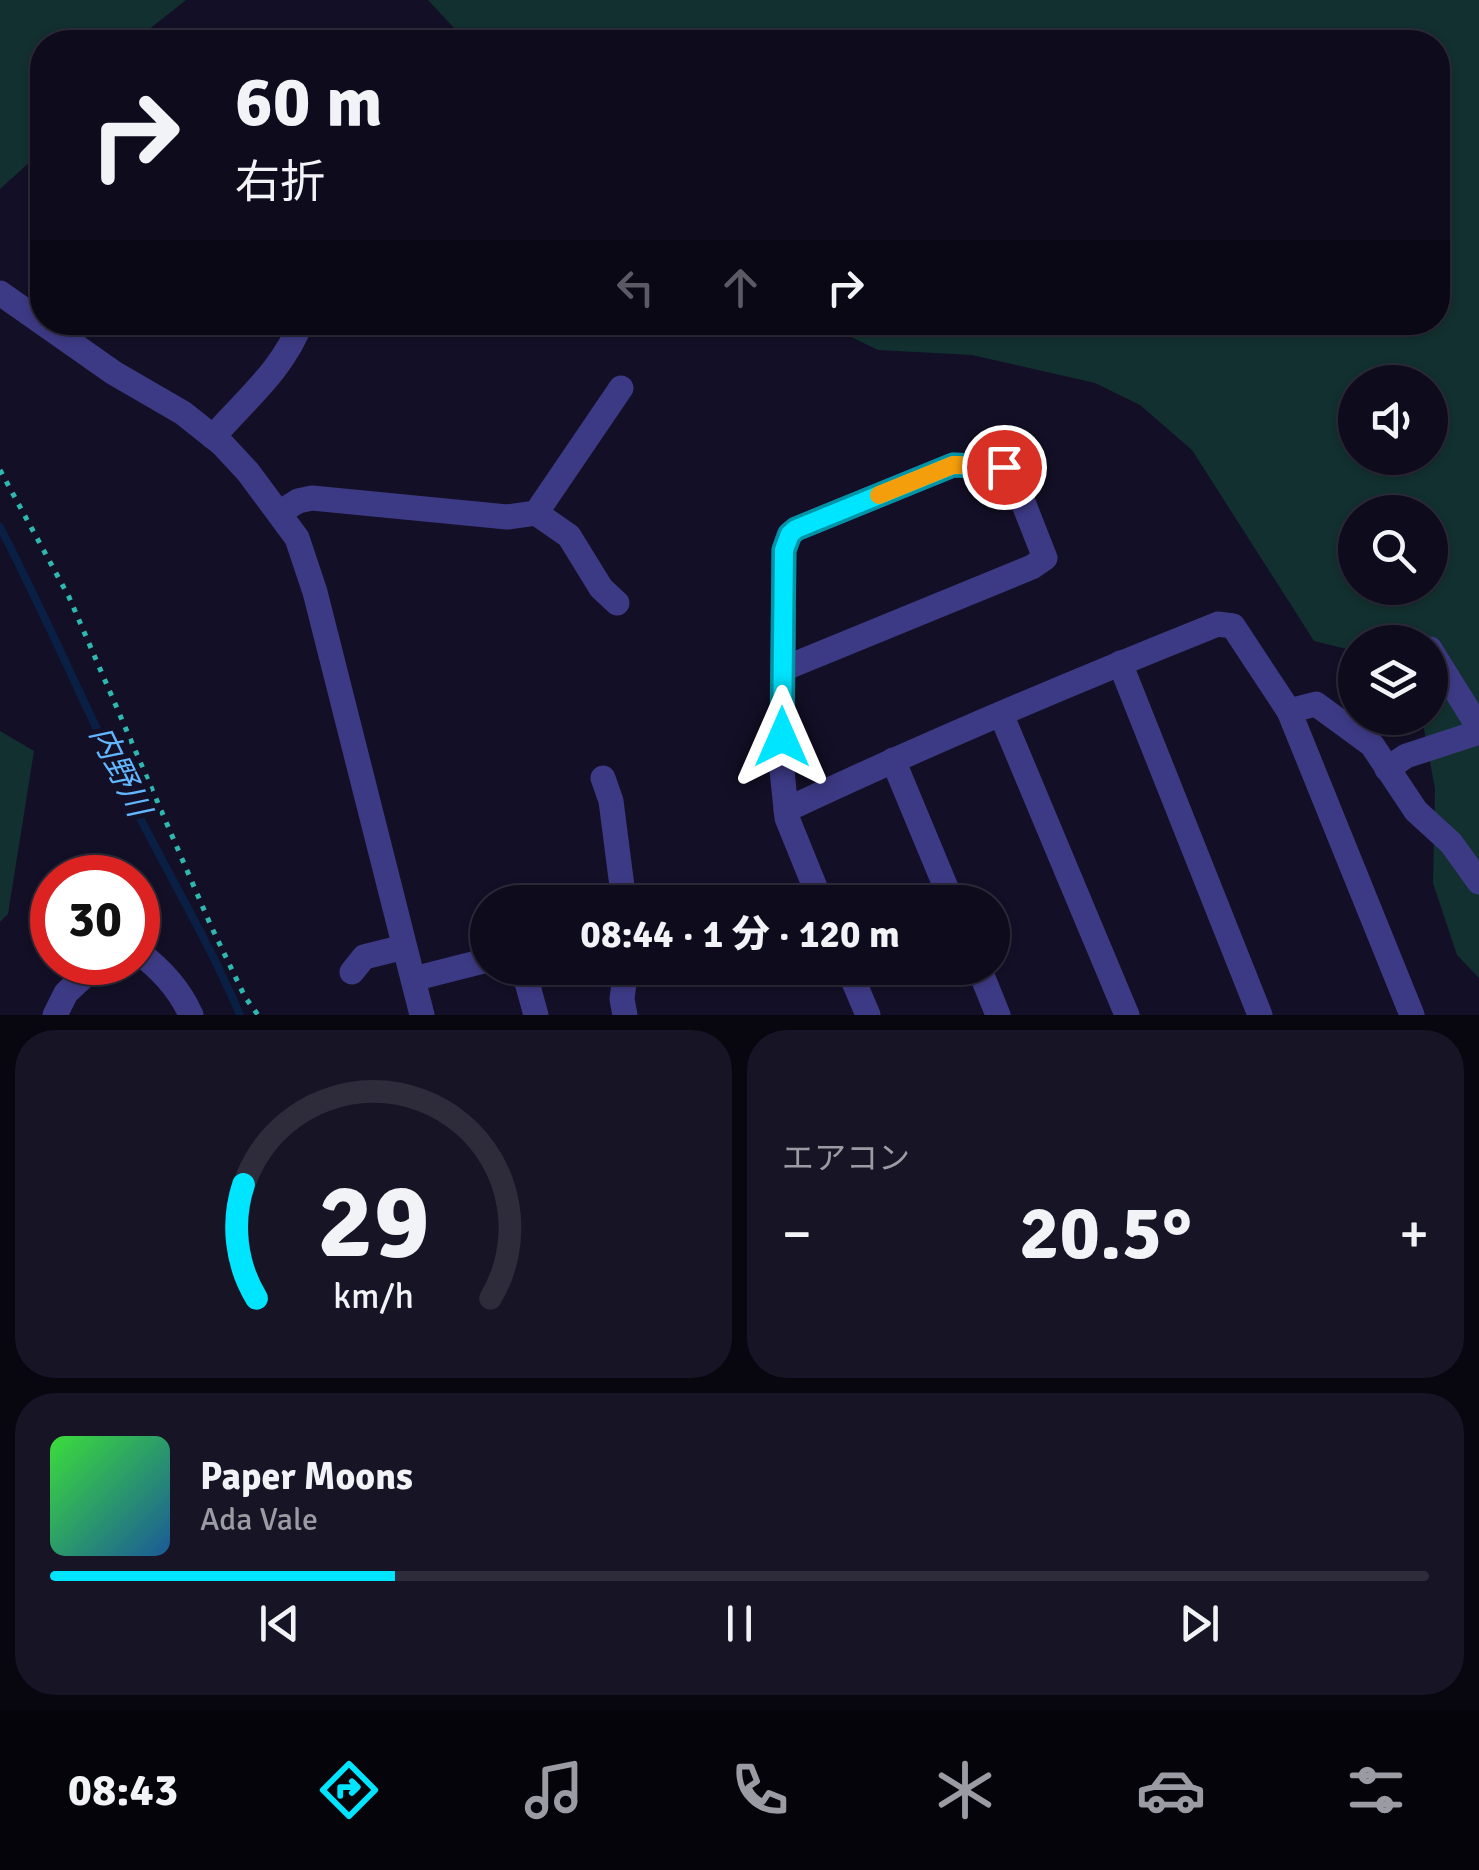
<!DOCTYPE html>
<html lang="ja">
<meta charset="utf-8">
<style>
body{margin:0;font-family:Signika,"Noto Sans JP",sans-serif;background:#171425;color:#f1f3f6;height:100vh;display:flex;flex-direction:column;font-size:38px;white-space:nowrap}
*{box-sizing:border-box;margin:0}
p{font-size:32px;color:#9b9ba3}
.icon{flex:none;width:55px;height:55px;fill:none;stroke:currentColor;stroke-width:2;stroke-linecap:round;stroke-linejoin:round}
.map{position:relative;height:1015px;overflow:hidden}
.panel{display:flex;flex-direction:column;gap:15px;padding:15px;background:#08060f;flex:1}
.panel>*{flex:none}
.guide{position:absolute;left:30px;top:30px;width:1420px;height:305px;border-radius:40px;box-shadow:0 2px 8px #0004,0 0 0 2px #2e2b3b;background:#0e0b1c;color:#f1f3f6;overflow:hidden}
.tools{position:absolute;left:1338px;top:365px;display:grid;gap:20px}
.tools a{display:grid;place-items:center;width:110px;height:110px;border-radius:50%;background:#0e0b1c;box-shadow:0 2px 8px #0004,0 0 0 2px #2e2b3b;font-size:50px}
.speed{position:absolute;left:30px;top:855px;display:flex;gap:20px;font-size:50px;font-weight:700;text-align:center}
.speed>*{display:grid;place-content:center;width:130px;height:130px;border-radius:50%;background:#0e0b1c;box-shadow:0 2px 8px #0004,0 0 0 2px #2e2b3b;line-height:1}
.speed .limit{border:15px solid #d22;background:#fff;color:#111}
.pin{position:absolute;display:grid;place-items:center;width:85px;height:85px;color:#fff;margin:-42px;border:5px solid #fff;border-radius:50%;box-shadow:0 2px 10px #0007}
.me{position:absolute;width:110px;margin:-55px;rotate:0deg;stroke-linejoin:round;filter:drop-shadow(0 0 8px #0008)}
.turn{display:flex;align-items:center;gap:35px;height:210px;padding:0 40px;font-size:45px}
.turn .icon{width:130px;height:130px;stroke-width:2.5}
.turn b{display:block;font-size:70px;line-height:85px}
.lanes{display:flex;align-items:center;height:95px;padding:0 40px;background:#0003;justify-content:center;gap:50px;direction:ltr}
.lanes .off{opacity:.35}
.big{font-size:75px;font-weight:800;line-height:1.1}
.panel .card{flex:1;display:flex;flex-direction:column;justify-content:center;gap:15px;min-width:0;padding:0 35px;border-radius:40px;background:#171425}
.panel .dial{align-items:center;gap:0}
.dial svg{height:260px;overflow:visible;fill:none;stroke:#2e2b3b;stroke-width:7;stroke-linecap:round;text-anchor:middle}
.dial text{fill:#f1f3f6;stroke:none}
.song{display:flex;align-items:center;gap:30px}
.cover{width:120px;height:120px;border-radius:15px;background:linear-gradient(135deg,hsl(120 70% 55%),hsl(210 70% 35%))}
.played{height:10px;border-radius:5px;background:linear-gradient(90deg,#00e5ff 25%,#2e2b3b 25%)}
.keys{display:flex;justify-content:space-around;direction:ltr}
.heat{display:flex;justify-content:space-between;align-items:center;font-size:55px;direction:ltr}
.panel .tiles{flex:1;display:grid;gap:15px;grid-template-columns:1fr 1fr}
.card:last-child{grid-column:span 2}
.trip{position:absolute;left:470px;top:885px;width:540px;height:100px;border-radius:50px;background:#0e0b1c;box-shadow:0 2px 8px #0004,0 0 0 2px #2e2b3b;font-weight:800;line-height:100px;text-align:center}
.tab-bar{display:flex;height:160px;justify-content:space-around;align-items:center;background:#06040b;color:#9b9ba3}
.tab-bar .icon{width:70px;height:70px}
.tab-bar .current{color:#00e5ff}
.tab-bar b{font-size:45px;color:#f1f3f6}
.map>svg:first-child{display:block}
.green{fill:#12302f;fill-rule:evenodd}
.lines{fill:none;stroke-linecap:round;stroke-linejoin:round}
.stream{stroke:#0a1f44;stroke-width:8}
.path{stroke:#2fb8b0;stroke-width:5;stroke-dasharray:5 8;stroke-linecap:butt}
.minor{stroke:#3d3a85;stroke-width:25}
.route-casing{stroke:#0095a6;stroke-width:25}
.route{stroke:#00e5ff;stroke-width:18}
.slow{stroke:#f59e0b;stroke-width:18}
.labels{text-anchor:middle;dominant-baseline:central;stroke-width:10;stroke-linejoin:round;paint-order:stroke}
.water-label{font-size:32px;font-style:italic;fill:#62b6ff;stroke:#130f26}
</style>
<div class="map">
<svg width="1479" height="1015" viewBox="0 0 1479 1015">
<rect width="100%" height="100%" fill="#130f26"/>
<!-- green -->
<g class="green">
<path d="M 0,0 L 186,0 L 133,42 L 42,42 L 42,151 L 0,189 Z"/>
<path d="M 428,0 L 1479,0 L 1479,978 L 1457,955 L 1433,883 L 1435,789 L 1422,718 L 1430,718 L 1430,642 L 1355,642 L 1355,651 L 1314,641 L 1192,450 L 1140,405 L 1095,383 L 972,355 L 878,350 L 822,323 L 1438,322 L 1438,42 L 467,42 ZM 1355,382 L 1430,382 L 1430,458 L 1355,458 ZM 1355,512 L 1430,512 L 1430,588 L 1355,588 Z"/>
<path d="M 0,731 L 34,751 L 8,914 L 0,922 Z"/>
</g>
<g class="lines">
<!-- stream -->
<path class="stream" d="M 0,527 C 48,620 89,716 136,810 C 171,879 210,944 240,1015"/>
<!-- path -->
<path class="path" d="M 0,470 L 69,597 L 211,926 L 245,997 L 258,1015"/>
<!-- minor -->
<g class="minor">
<path d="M 0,293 L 114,373 L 183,413 L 222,444 L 248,472 L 297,538 L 315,592 L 422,1015"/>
<path d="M 213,437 C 245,400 284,369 301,322"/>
<path d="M 279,513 L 298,501 L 312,498 L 507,517 L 536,513 L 621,388"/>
<path d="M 536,513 L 569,536 L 601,588 L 617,603"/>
<path d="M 1430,649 L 1479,728"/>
<path d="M 1120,663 L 1260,1015"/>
<path d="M 783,669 L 1032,567 L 1045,558 L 1012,474 L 1004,467 L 953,465 L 796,529 L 789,535 L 784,550 L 782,771 L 787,818 L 821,902"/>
<path d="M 1289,711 L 1316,704 L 1372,745 L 1416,811 L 1451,843 L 1479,882"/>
<path d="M 1001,714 L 1127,1015"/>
<path d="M 893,760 L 952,902"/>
<path d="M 1387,769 L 1406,756 L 1479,732"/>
<path d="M 603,778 L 611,801 L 624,902"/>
<path d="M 786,810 C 928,743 1073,682 1218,624 L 1233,626 L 1289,711 L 1412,1015"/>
<path d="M 138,952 C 161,969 179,988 191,1015"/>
<path d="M 523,968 L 536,1015"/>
<path d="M 848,968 L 868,1015"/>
<path d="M 979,968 L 998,1015"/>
<path d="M 352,972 L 364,957 L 404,947"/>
<path d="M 413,979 L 488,960"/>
<path d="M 55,1015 L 66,993 L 99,962"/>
<path d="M 625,1015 L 622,999 L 626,968"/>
</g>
</g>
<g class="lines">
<!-- route casing -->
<g class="route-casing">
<path id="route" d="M 782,737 L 784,550 L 790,534 L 796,529 L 953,465 L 1004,467"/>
</g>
<!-- route -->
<use href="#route" class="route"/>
<!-- slow -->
<path class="slow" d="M 879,495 L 953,465 L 960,465"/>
</g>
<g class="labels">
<!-- water labels -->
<g class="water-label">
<text transform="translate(120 771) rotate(64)">内野川</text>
</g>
</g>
</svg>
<div class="tools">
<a><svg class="icon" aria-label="sound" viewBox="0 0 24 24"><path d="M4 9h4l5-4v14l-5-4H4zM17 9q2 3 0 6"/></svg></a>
<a><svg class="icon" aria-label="search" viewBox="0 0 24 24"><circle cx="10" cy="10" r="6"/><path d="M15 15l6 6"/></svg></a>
<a><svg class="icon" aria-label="layers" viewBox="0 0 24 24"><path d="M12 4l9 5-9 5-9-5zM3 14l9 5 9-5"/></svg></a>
</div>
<div class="speed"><div class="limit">30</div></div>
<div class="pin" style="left:1004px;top:467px;background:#d93025"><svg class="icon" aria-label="arrive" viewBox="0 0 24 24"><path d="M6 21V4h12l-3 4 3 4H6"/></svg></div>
<svg class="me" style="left:782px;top:737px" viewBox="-20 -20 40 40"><path d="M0-17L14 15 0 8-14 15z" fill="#00e5ff" stroke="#fff" stroke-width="4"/></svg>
<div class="trip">08:44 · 1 分 · 120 m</div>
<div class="guide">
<div class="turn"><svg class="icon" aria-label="right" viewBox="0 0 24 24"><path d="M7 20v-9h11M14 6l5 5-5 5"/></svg><div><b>60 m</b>右折</div></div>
<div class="lanes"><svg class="icon off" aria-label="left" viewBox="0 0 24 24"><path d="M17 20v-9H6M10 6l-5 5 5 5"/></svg><svg class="icon off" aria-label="ahead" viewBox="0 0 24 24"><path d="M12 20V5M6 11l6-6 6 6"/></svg><svg class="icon" aria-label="right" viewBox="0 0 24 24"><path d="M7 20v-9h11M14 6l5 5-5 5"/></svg></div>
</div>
</div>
<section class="panel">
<div class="tiles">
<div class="card dial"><svg viewBox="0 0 100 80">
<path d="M14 69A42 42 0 1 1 86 69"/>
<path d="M14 69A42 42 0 0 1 10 34" stroke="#00e5ff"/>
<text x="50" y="56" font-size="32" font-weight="700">29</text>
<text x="50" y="72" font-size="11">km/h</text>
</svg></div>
<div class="card"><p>エアコン</p>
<div class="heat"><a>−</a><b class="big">20.5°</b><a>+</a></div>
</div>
<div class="card">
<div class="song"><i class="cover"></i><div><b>Paper Moons</b><p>Ada Vale</p></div></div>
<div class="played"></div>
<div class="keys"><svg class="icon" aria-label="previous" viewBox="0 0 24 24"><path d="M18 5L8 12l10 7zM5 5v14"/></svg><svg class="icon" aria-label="pause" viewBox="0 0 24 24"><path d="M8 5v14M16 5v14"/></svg><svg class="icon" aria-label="next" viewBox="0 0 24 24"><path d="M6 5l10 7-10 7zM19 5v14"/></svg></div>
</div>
</div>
</section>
<nav class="tab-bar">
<b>08:43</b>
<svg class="icon current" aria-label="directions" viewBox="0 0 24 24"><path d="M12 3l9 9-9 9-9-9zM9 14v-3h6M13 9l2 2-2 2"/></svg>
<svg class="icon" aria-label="music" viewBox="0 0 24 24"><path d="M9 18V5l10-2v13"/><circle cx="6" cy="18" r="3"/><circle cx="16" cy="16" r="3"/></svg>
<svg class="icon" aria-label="phone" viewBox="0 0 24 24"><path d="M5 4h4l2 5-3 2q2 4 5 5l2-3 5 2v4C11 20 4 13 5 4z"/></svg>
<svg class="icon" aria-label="climate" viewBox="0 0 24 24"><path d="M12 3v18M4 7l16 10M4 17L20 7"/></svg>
<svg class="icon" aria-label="car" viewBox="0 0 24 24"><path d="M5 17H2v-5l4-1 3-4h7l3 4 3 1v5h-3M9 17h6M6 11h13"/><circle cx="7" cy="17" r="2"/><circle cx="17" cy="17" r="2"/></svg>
<svg class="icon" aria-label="filters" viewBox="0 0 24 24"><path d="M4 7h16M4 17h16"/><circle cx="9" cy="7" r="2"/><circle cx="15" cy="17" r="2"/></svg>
</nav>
